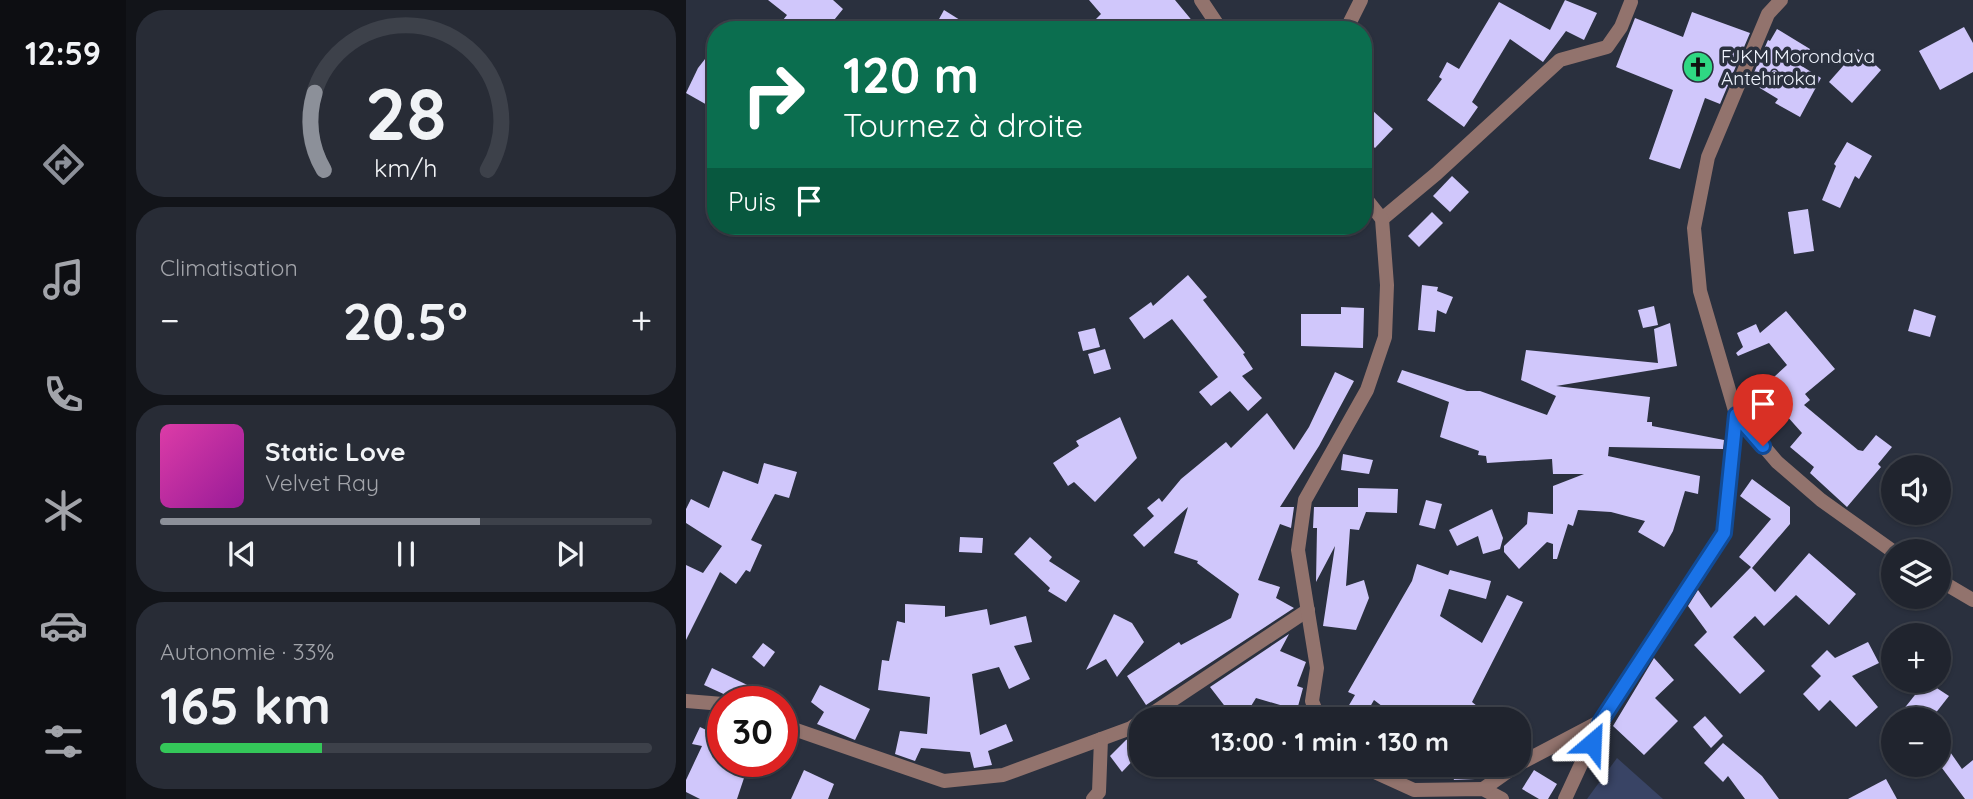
<!DOCTYPE html>
<html lang="fr">
<meta charset="utf-8">
<style>
body{margin:0;font-family:Quicksand,sans-serif;background:#282c36;color:#f1f3f6;height:100vh;display:flex;flex-direction:column;font-size:26px;white-space:nowrap}
*{box-sizing:border-box;margin:0}
p{font-size:23px;color:#a2a4aa}
.icon{flex:none;width:38px;height:38px;fill:none;stroke:currentColor;stroke-width:2;stroke-linecap:round;stroke-linejoin:round}
.map{position:relative;flex:1;overflow:hidden}
.drawer{display:flex;flex-direction:column;gap:10px;padding:10px;background:#121419;width:560px}
.drawer>*{flex:none}
.hud{position:absolute;left:21px;top:21px;width:665px;height:214px;border-radius:28px;box-shadow:0 2px 5px #0004,0 0 0 2px #3d414a;background:#0b6e4f;color:#fff;overflow:hidden}
.tools{position:absolute;left:1195px;top:455px;display:grid;gap:14px}
.tools a{display:grid;place-items:center;width:70px;height:70px;border-radius:50%;background:#20242e;box-shadow:0 2px 5px #0004,0 0 0 2px #3d414a;font-size:35px}
.speed{position:absolute;left:21px;top:686px;display:flex;gap:14px;font-size:35px;font-weight:700;text-align:center}
.speed>*{display:grid;place-content:center;width:91px;height:91px;border-radius:50%;background:#20242e;box-shadow:0 2px 5px #0004,0 0 0 2px #3d414a;line-height:1}
.speed .limit{border:10px solid #d22;background:#fff;color:#111}
.pin{position:absolute;display:grid;place-items:center;width:60px;height:60px;color:#fff;margin:-72px -30px;border-radius:50% 50% 50% 0;rotate:-45deg;box-shadow:0 0 7px #0007}
.pin .icon{rotate:45deg}
.me{position:absolute;width:77px;margin:-38px;rotate:26deg;stroke-linejoin:round;filter:drop-shadow(0 0 5px #0008)}
.turn{display:flex;align-items:center;gap:24px;height:147px;padding:0 21px;font-size:32px}
.turn .icon{width:91px;height:91px;stroke-width:2.5}
.turn b{display:block;font-size:49px;line-height:60px}
.then{display:flex;align-items:center;height:66px;padding:0 21px;background:#0003;gap:14px;font-size:26px}
.big{font-size:52px;font-weight:700;line-height:1.1}
.drawer .card{flex:1;display:flex;flex-direction:column;justify-content:center;gap:10px;min-width:0;padding:0 24px;border-radius:28px;background:#282c36}
.drawer .dial{align-items:center;gap:0}
.dial svg{height:182px;overflow:visible;fill:none;stroke:#3d414a;stroke-width:7;stroke-linecap:round;text-anchor:middle}
.dial text{fill:#f1f3f6;stroke:none}
.song{display:flex;align-items:center;gap:21px}
.cover{width:84px;height:84px;border-radius:10px;background:linear-gradient(135deg,hsl(320 70% 55%),hsl(300 70% 35%))}
.played{height:7px;border-radius:4px;background:linear-gradient(90deg,#8c9099 65%,#3d414a 65%)}
.keys{display:flex;justify-content:space-around;direction:ltr}
.heat{display:flex;justify-content:space-between;align-items:center;font-size:38px;direction:ltr}
.charge{height:10px;border-radius:5px;background:linear-gradient(90deg,#34c759 33%,#3d414a 0)}
.trip{position:absolute;left:443px;top:707px;width:402px;height:70px;border-radius:28px;background:#20242e;box-shadow:0 2px 5px #0004,0 0 0 2px #3d414a;font-weight:700;line-height:70px;text-align:center}
main{display:flex;flex:1;min-height:0}
.menu{display:flex;flex-direction:column;width:126px;justify-content:space-around;align-items:center;background:#0d0e12;color:#a2a4aa}
.menu .icon{width:49px;height:49px}
.menu .active{color:#8c9099}
.menu b{font-size:32px;color:#f1f3f6}
.map>svg:first-child{display:block}
.green{fill:#394465}
.building{fill:#d0c7fb}
.lines{fill:none;stroke-linecap:round;stroke-linejoin:round}
.street{stroke:#92736d;stroke-width:14}
.route-casing{stroke:#114b97;stroke-width:18}
.route{stroke:#1a73e8;stroke-width:12}
.labels{text-anchor:middle;dominant-baseline:central;stroke-width:7;stroke-linejoin:round;paint-order:stroke}
.poi-label{font-size:19px;fill:#f1f5ff;stroke:#2a303e;text-anchor:start}
</style>
<main>
<nav class="menu">
<b>12:59</b>
<svg class="icon active" aria-label="directions" viewBox="0 0 24 24"><path d="M12 3l9 9-9 9-9-9zM9 14v-3h6M13 9l2 2-2 2"/></svg>
<svg class="icon" aria-label="music" viewBox="0 0 24 24"><path d="M9 18V5l10-2v13"/><circle cx="6" cy="18" r="3"/><circle cx="16" cy="16" r="3"/></svg>
<svg class="icon" aria-label="phone" viewBox="0 0 24 24"><path d="M5 4h4l2 5-3 2q2 4 5 5l2-3 5 2v4C11 20 4 13 5 4z"/></svg>
<svg class="icon" aria-label="climate" viewBox="0 0 24 24"><path d="M12 3v18M4 7l16 10M4 17L20 7"/></svg>
<svg class="icon" aria-label="car" viewBox="0 0 24 24"><path d="M5 17H2v-5l4-1 3-4h7l3 4 3 1v5h-3M9 17h6M6 11h13"/><circle cx="7" cy="17" r="2"/><circle cx="17" cy="17" r="2"/></svg>
<svg class="icon" aria-label="filters" viewBox="0 0 24 24"><path d="M4 7h16M4 17h16"/><circle cx="9" cy="7" r="2"/><circle cx="15" cy="17" r="2"/></svg>
</nav>
<section class="drawer">
<div class="card dial"><svg viewBox="0 0 100 80">
<path d="M14 69A42 42 0 1 1 86 69"/>
<path d="M14 69A42 42 0 0 1 10 35" stroke="#8c9099"/>
<text x="50" y="56" font-size="32" font-weight="700">28</text>
<text x="50" y="72" font-size="11">km/h</text>
</svg></div>
<div class="card"><p>Climatisation</p>
<div class="heat"><a>−</a><b class="big">20.5°</b><a>+</a></div>
</div>
<div class="card">
<div class="song"><i class="cover"></i><div><b>Static Love</b><p>Velvet Ray</p></div></div>
<div class="played"></div>
<div class="keys"><svg class="icon" aria-label="previous" viewBox="0 0 24 24"><path d="M18 5L8 12l10 7zM5 5v14"/></svg><svg class="icon" aria-label="pause" viewBox="0 0 24 24"><path d="M8 5v14M16 5v14"/></svg><svg class="icon" aria-label="next" viewBox="0 0 24 24"><path d="M6 5l10 7-10 7zM19 5v14"/></svg></div>
</div>
<div class="card"><p>Autonomie · 33%</p><b class="big">165 km</b><div class="charge"></div></div>
</section>
<div class="map">
<svg width="1287" height="799" viewBox="0 0 1287 799">
<rect width="100%" height="100%" fill="#2a303e"/>
<!-- green -->
<path class="green" d="M 931,758 L 977,799 L 901,799 Z"/>
<!-- building -->
<g class="building">
<path d="M 82,0 L 147,0 L 157,9 L 140,30 L 89,30 L 101,15 Z"/>
<path d="M 403,0 L 489,0 L 508,23 L 500,30 L 399,30 L 415,14 Z"/>
<path d="M 879,0 L 911,13 L 898,40 L 880,31 L 857,62 L 824,39 L 786,102 L 792,107 L 778,127 L 741,100 L 756,79 L 753,77 L 761,62 L 773,69 L 813,2 L 864,30 Z"/>
<path d="M 258,10 L 290,30 L 247,30 Z"/>
<path d="M 1006,12 L 1064,33 L 1034,104 L 1019,98 L 994,169 L 963,159 L 987,90 L 930,67 L 949,18 L 997,37 Z"/>
<path d="M 1278,27 L 1287,43 L 1287,72 L 1254,90 L 1233,51 Z"/>
<path d="M 1091,29 L 1124,49 L 1114,65 L 1135,78 L 1114,117 L 1089,103 L 1092,99 L 1064,82 L 1082,40 L 1084,41 Z"/>
<path d="M 30,45 L 30,110 L 0,93 L 12,68 Z"/>
<path d="M 1172,49 L 1195,70 L 1166,103 L 1143,82 Z"/>
<path d="M 677,102 L 707,129 L 689,148 L 677,138 Z"/>
<path d="M 1161,142 L 1186,156 L 1173,179 L 1169,176 L 1154,208 L 1136,200 L 1150,166 L 1148,164 Z"/>
<path d="M 766,176 L 783,192 L 764,212 L 747,196 Z"/>
<path d="M 1122,209 L 1128,251 L 1108,254 L 1102,212 Z"/>
<path d="M 746,212 L 757,223 L 733,247 L 722,236 Z"/>
<path d="M 502,275 L 521,297 L 517,300 L 559,353 L 557,354 L 567,369 L 556,376 L 576,398 L 562,411 L 544,391 L 525,406 L 513,392 L 532,377 L 486,319 L 458,339 L 443,318 L 465,302 L 467,306 Z"/>
<path d="M 736,285 L 752,287 L 751,291 L 767,297 L 760,314 L 751,310 L 749,332 L 732,330 Z"/>
<path d="M 968,306 L 972,325 L 957,328 L 952,310 Z"/>
<path d="M 655,307 L 678,308 L 677,348 L 615,346 L 615,314 L 655,314 Z"/>
<path d="M 1228,309 L 1250,316 L 1244,337 L 1222,331 Z"/>
<path d="M 1100,311 L 1149,369 L 1119,394 L 1124,400 L 1118,405 L 1172,450 L 1177,451 L 1190,435 L 1206,447 L 1192,464 L 1195,467 L 1161,507 L 1124,473 L 1128,467 L 1104,447 L 1116,433 L 1076,388 L 1101,365 L 1083,343 L 1052,356 L 1050,353 L 1057,347 L 1051,333 L 1070,324 L 1074,333 Z"/>
<path d="M 984,323 L 991,366 L 870,386 L 964,397 L 961,422 L 966,422 L 966,426 L 1038,440 L 1037,449 L 923,447 L 922,456 L 1014,476 L 1012,494 L 999,491 L 987,531 L 978,547 L 952,532 L 959,521 L 925,512 L 892,510 L 887,526 L 882,524 L 871,559 L 867,559 L 867,544 L 861,542 L 833,569 L 818,552 L 818,546 L 841,524 L 842,512 L 867,514 L 867,486 L 898,474 L 867,474 L 866,459 L 801,463 L 800,456 L 792,455 L 793,451 L 754,437 L 763,402 L 711,382 L 716,370 L 781,391 L 794,391 L 861,415 L 870,396 L 835,380 L 840,350 L 972,363 L 968,329 Z"/>
<path d="M 409,328 L 414,347 L 397,351 L 392,332 Z"/>
<path d="M 419,349 L 425,369 L 408,374 L 402,354 Z"/>
<path d="M 649,372 L 668,381 L 633,446 L 594,507 L 608,507 L 605,528 L 594,524 L 572,580 L 594,587 L 590,598 L 608,608 L 460,705 L 441,676 L 493,642 L 495,645 L 545,618 L 553,594 L 511,563 L 512,561 L 488,553 L 502,507 L 458,547 L 447,535 L 468,516 L 461,508 L 473,498 L 476,502 L 495,479 L 540,442 L 545,448 L 581,413 L 608,450 L 623,427 Z"/>
<path d="M 434,417 L 451,458 L 409,502 L 388,482 L 382,486 L 367,463 L 393,446 L 390,441 Z"/>
<path d="M 657,454 L 687,460 L 683,474 L 655,470 Z"/>
<path d="M 78,463 L 111,472 L 103,498 L 89,494 L 65,540 L 76,545 L 64,572 L 60,570 L 50,584 L 34,572 L 0,640 L 0,565 L 17,573 L 36,546 L 0,523 L 0,509 L 5,499 L 23,508 L 37,471 L 72,484 Z"/>
<path d="M 1066,479 L 1104,507 L 1104,524 L 1066,568 L 1089,592 L 1123,553 L 1170,594 L 1143,625 L 1110,595 L 1078,626 L 1069,616 L 1047,637 L 1079,671 L 1054,694 L 1008,645 L 1021,632 L 1002,606 L 1012,590 L 1025,608 L 1065,567 L 1053,557 L 1085,519 L 1054,496 Z"/>
<path d="M 672,488 L 712,489 L 711,513 L 680,512 L 673,530 L 664,529 L 660,586 L 678,580 L 683,598 L 670,630 L 637,626 L 649,546 L 630,582 L 631,528 L 627,528 L 628,507 L 672,507 Z"/>
<path d="M 740,500 L 756,504 L 749,529 L 733,525 Z"/>
<path d="M 806,509 L 817,538 L 814,549 L 797,554 L 792,536 L 771,546 L 763,530 Z"/>
<path d="M 274,537 L 297,538 L 296,553 L 273,552 Z"/>
<path d="M 344,537 L 366,557 L 363,561 L 394,581 L 380,602 L 362,591 L 364,588 L 328,554 Z"/>
<path d="M 731,564 L 762,575 L 764,570 L 805,581 L 800,599 L 763,589 L 754,616 L 796,643 L 821,595 L 837,602 L 786,702 L 807,719 L 713,719 L 688,700 L 677,719 L 659,712 L 669,695 L 662,692 L 726,581 Z"/>
<path d="M 219,604 L 259,606 L 259,617 L 301,609 L 304,625 L 340,616 L 346,642 L 328,646 L 344,679 L 323,689 L 313,667 L 286,674 L 294,735 L 320,724 L 327,741 L 302,751 L 306,765 L 288,768 L 284,752 L 235,748 L 229,761 L 209,754 L 214,731 L 241,734 L 244,697 L 192,690 L 196,660 L 203,661 L 211,621 L 219,623 Z"/>
<path d="M 428,614 L 446,623 L 458,642 L 431,677 L 420,659 L 400,670 Z"/>
<path d="M 603,634 L 594,651 L 620,662 L 611,686 L 617,688 L 611,710 L 570,698 L 557,719 L 549,719 L 539,713 L 541,709 L 524,687 Z"/>
<path d="M 1182,642 L 1193,663 L 1166,676 L 1192,707 L 1170,727 L 1144,700 L 1133,711 L 1117,694 L 1135,676 L 1125,666 L 1141,650 L 1149,658 Z"/>
<path d="M 77,643 L 89,652 L 78,667 L 66,657 Z"/>
<path d="M 968,658 L 988,680 L 969,698 L 992,721 L 958,755 L 927,726 Z"/>
<path d="M 26,668 L 97,702 L 55,702 L 18,685 Z"/>
<path d="M 1240,681 L 1263,696 L 1245,719 L 1229,719 L 1217,710 Z"/>
<path d="M 134,685 L 184,709 L 169,740 L 131,724 L 138,712 L 125,702 Z"/>
<path d="M 1019,716 L 1037,736 L 1025,748 L 1007,727 Z"/>
<path d="M 14,727 L 37,738 L 37,761 L 56,761 L 52,772 L 59,775 L 51,799 L 14,799 L 0,792 L 0,780 L 16,746 L 6,744 Z"/>
<path d="M 455,733 L 455,752 L 436,772 L 424,756 L 440,740 Z"/>
<path d="M 1253,736 L 1276,769 L 1287,760 L 1287,799 L 1279,799 L 1253,764 Z"/>
<path d="M 1037,743 L 1076,776 L 1093,799 L 1059,799 L 1042,776 L 1037,782 L 1018,763 Z"/>
<path d="M 763,765 L 815,765 L 789,779 L 768,780 Z"/>
<path d="M 118,770 L 148,784 L 142,799 L 105,799 Z"/>
<path d="M 848,770 L 871,784 L 862,799 L 853,799 L 836,789 Z"/>
<path d="M 1200,779 L 1211,799 L 1162,799 Z"/>
</g>
<g class="lines">
<!-- street -->
<g class="street">
<path d="M 515,0 L 535,30"/>
<path d="M 660,30 L 675,0"/>
<path d="M 696,219 L 750,174 L 874,60 L 921,47 L 935,27 L 945,2"/>
<path d="M 1050,414 L 1091,462 L 1135,500 L 1208,552"/>
<path d="M 1253,580 L 1287,600"/>
<path d="M 0,701 L 37,704"/>
<path d="M 458,719 L 622,610"/>
<path d="M 633,719 L 626,701 L 631,668 L 612,550 L 619,500 L 681,390 L 699,337 L 701,285 L 696,219 L 677,195"/>
<path d="M 96,725 L 258,781 L 317,775 L 445,728 L 455,721"/>
<path d="M 833,764 L 915,721"/>
<path d="M 673,765 L 728,790 L 797,789 L 816,799"/>
<path d="M 797,789 L 831,765"/>
<path d="M 407,799 L 413,792 L 415,739"/>
<path d="M 879,799 L 915,721 L 1038,533 L 1050,414 L 1014,291 L 1008,228 L 1022,157 L 1082,14 L 1095,0"/>
</g>
</g>
<g class="lines">
<!-- route casing -->
<g class="route-casing">
<path id="route" d="M 906,743 L 915,721 L 1038,533 L 1050,415 L 1077,446"/>
</g>
<!-- route -->
<use href="#route" class="route"/>
</g>
<!-- icons -->
<defs>
<g id="church-disc" transform="scale(1.575)"><circle r="9.5" fill="#2fd883" stroke="#2a303e"/><path d="M-1.2-6h2.4v3.5h3.3v2.4h-3.3V6h-2.4V-.1h-3.3v-2.4h3.3Z" fill="#111"/></g>
</defs>
<g fill-rule="evenodd">
<use href="#church-disc" x="1012" y="67"/>
</g>
<g class="labels">
<!-- poi labels -->
<g class="poi-label">
<text x="1035" y="56">FJKM Morondava<tspan x="1035" dy="22">Antehiroka</tspan></text>
</g>
</g>
</svg>
<div class="tools">
<a><svg class="icon" aria-label="sound" viewBox="0 0 24 24"><path d="M4 9h4l5-4v14l-5-4H4zM17 9q2 3 0 6"/></svg></a>
<a><svg class="icon" aria-label="layers" viewBox="0 0 24 24"><path d="M12 4l9 5-9 5-9-5zM3 14l9 5 9-5"/></svg></a>
<a>+</a>
<a>−</a>
</div>
<div class="speed"><div class="limit">30</div></div>
<div class="pin" style="left:1077px;top:446px;background:#d93025"><svg class="icon" aria-label="arrive" viewBox="0 0 24 24"><path d="M6 21V4h12l-3 4 3 4H6"/></svg></div>
<svg class="me" style="left:906px;top:743px" viewBox="-20 -20 40 40"><path d="M0-17L14 15 0 8-14 15z" fill="#1a73e8" stroke="#fff" stroke-width="4"/></svg>
<div class="trip">13:00 · 1 min · 130 m</div>
<div class="hud">
<div class="turn"><svg class="icon" aria-label="right" viewBox="0 0 24 24"><path d="M7 20v-9h11M14 6l5 5-5 5"/></svg><div><b>120 m</b>Tournez à droite</div></div>
<div class="then">Puis<svg class="icon" aria-label="arrive" viewBox="0 0 24 24"><path d="M6 21V4h12l-3 4 3 4H6"/></svg></div>
</div>
</div>
</main>
